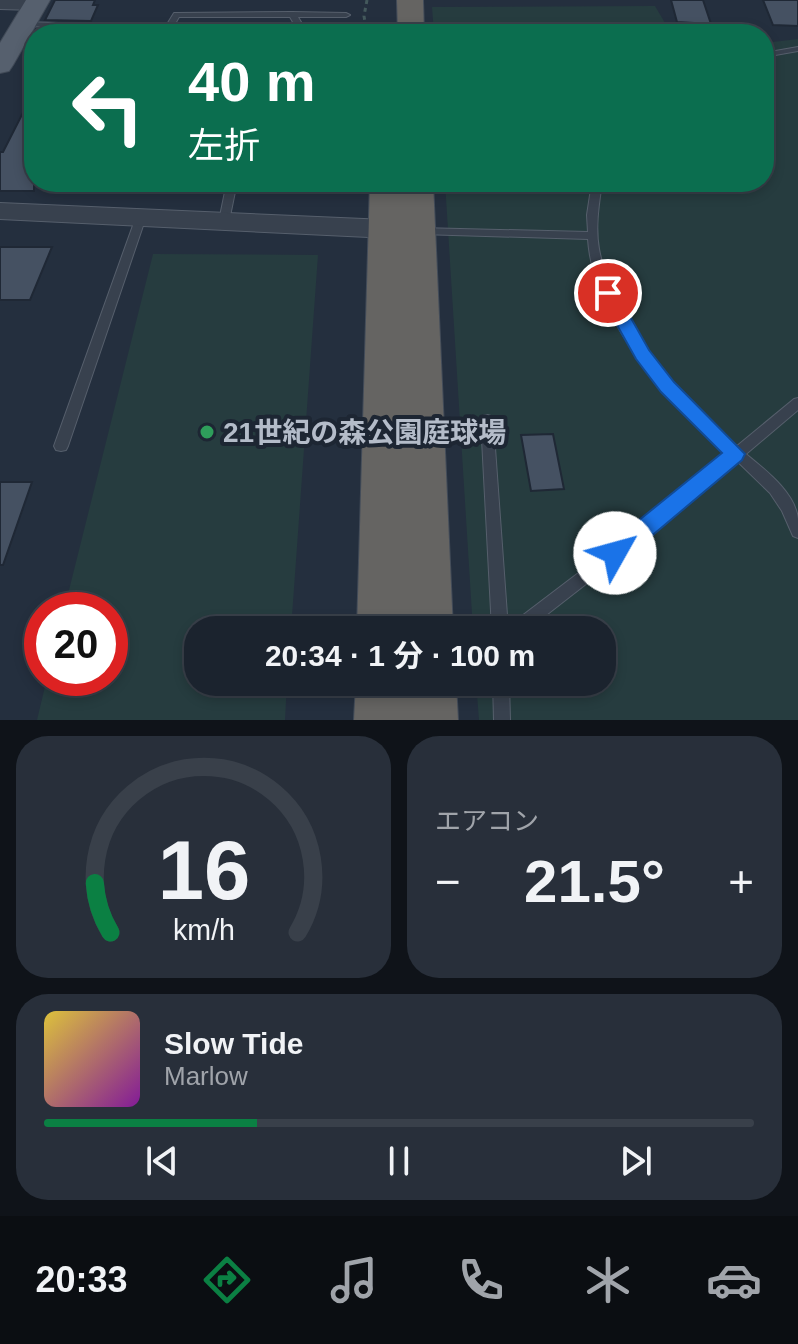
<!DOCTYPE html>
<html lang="ja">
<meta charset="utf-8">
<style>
body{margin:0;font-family:Helvetica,"Noto Sans JP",sans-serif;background:#282f3a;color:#f1f3f6;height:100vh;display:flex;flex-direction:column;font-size:30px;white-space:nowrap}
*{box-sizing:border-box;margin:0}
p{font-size:26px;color:#a0a4aa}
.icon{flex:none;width:44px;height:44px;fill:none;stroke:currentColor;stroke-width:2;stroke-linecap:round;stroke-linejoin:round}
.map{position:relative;height:720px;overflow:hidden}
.panel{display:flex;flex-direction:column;gap:16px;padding:16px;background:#0f1319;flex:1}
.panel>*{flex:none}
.hud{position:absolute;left:24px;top:24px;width:750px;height:168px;border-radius:32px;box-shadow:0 4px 12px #0003,0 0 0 2px #39404a;background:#0b6e4f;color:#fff;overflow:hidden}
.speed{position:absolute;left:24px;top:592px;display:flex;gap:16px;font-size:40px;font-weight:700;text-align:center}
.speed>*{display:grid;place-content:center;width:104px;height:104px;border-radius:50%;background:#1b232e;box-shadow:0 4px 12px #0003,0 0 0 2px #39404a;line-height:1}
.speed .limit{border:12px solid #d22;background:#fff;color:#111}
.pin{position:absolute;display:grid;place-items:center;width:68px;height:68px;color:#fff;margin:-34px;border:4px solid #fff;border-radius:50%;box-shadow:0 2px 8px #0007}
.me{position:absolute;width:88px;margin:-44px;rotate:52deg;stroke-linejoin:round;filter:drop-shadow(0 0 6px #0008)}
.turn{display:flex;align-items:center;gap:28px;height:168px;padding:0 32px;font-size:36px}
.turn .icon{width:104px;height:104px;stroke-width:2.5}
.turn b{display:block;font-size:56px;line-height:68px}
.big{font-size:60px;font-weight:700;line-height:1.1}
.panel .tile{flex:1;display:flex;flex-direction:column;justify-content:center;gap:12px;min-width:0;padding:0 28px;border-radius:32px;background:#282f3a}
.panel .dial{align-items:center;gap:0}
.dial svg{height:208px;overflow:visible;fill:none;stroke:#39404a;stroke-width:7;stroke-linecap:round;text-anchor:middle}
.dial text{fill:#f1f3f6;stroke:none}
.song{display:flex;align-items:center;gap:24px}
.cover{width:96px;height:96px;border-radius:12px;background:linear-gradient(135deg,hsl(50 70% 55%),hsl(290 70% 35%))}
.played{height:8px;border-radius:4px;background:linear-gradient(90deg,#0b8043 30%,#39404a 30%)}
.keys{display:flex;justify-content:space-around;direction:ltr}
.heat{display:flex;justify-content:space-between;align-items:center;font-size:44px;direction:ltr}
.panel .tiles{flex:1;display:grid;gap:16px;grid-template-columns:1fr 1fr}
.tile:last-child{grid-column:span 2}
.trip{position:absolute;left:184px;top:616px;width:432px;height:80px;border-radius:32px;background:#1b232e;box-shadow:0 4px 12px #0003,0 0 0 2px #39404a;font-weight:700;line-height:80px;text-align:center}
.tabs{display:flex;height:128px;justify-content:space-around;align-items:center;background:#0b0e12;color:#a0a4aa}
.tabs .icon{width:56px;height:56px}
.tabs .active{color:#0b8043}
.tabs b{font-size:36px;color:#f1f3f6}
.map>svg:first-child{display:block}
.green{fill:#263c3f}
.building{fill:#455162;stroke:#1f2835;stroke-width:2}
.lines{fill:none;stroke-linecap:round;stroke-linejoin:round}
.service-casing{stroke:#565f6c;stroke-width:2}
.minor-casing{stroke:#565f6c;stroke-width:2}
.tertiary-casing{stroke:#565f6c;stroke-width:2}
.primary-casing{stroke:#414a57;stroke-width:2}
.trunk-casing{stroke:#434c59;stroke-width:2}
.path{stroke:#44595c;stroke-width:3;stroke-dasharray:4 4;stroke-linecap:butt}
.service{fill:#38414e;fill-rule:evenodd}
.minor{fill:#38414e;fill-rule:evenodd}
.tertiary{fill:#38414e;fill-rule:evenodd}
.primary{fill:#56606e;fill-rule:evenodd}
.trunk{fill:#656462;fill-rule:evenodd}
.route{fill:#1a73e8;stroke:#114b97;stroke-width:2}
.leisure-dot{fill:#2e9e5b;stroke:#1d2633;stroke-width:3}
.labels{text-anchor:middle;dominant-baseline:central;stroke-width:8;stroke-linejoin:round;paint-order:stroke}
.poi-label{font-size:28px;font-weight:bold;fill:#b4bcc9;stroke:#1d2633;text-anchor:start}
</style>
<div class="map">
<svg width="798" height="720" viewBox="0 0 798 720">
<rect width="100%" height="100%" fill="#242f3e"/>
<!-- green -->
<g class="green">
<path d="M 655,6 L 668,28 L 678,34 L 434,34 L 432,7 Z"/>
<path d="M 798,39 L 798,720 L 479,720 L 476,682 L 602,682 L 602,630 L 473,630 L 445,182 L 764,182 L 764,43 Z"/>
<path d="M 153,254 L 318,255 L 291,630 L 198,630 L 198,682 L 287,682 L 285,720 L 37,720 L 47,678 L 110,678 L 110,610 L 64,610 Z"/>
</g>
<!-- building -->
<g class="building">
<path d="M 55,0 L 95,0 L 93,5 L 98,5 L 91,21 L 45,20 Z"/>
<path d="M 671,0 L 703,0 L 711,24 L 677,22 Z"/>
<path d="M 763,0 L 798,0 L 798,26 L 773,25 Z"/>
<path d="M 34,91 L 34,191 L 0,191 L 0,152 L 3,152 Z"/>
<path d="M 0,247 L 52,247 L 30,300 L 0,300 Z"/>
<path d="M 553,434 L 564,489 L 531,491 L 521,435 Z"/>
<path d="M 0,482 L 32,482 L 3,565 L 0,565 Z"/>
</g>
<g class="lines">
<!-- service casing -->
<g class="service-casing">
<g id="service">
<path d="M 292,12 L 346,13 L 350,15 L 346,17 L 298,17 L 308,34 L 300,34 L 290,17 L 179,17 L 169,34 L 161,34 L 163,30 L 23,26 L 19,24 L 23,22 L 166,26 L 174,13 L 177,13 Z"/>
<path d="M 798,47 L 798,51 L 764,57 L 764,53 Z"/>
<path d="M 227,182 L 237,182 L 229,221 L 224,224 L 219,221 Z"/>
<path d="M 592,182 L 602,182 C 599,204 595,226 599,249 C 614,329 677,395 737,446 L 794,399 L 798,398 L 798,410 L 746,454 C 765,470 795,492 798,519 C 798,525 798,532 798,538 L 793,536 L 782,511 L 770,493 L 737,461 L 645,538 L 527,630 L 492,630 L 481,420 L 483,416 L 487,415 L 491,416 L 493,420 L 508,629 L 510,625 L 635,530 L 728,453 C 670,403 593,320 588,239 L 420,234 L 415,231 L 420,228 L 588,232 L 587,215 Z"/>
<path d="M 141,214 L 146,217 L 68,446 L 66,450 L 61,451 L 56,450 L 54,446 L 136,217 Z"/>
<path d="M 493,682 L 509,682 L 510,720 L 494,720 Z"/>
</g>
</g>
<!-- minor casing -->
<g class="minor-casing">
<path id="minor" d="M 0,0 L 35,0 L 43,5 L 35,10 L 0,9 Z"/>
</g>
<!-- tertiary casing -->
<g class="tertiary-casing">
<path id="tertiary" d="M 0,203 L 410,221 L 419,224 L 423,230 L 419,236 L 410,239 L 0,219 Z"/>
</g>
<!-- primary casing -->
<g class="primary-casing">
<path id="primary" d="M 26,0 L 50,0 L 13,65 L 9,71 L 0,73 L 0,43 Z"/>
</g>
<!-- trunk casing -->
<g class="trunk-casing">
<g id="trunk">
<path d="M 397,0 L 423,0 L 424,34 L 398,34 Z"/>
<path d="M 370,182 L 433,182 L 453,630 L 357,630 Z"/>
<path d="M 356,682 L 456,682 L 458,720 L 354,720 Z"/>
</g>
</g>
<!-- path -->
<path class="path" d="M 367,0 L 364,16 L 367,34"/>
<!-- service -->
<use href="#service" class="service"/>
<!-- minor -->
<use href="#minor" class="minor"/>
<!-- tertiary -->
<use href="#tertiary" class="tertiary"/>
<!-- primary -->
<use href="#primary" class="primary"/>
<!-- trunk -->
<use href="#trunk" class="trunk"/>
</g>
<!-- route -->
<path class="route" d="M 608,287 L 614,288 L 649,350 L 674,382 L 745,454 L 742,460 L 623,560 L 615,563 L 607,560 L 604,553 L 607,546 L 722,453 L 661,392 L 636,359 L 599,293 Z"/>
<!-- markers -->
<circle class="leisure-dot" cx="207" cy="432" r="8"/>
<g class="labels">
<!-- poi labels -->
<g class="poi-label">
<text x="223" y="432">21世紀の森公園庭球場</text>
</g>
</g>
</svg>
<div class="speed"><div class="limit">20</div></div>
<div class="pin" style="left:608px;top:293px;background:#d93025"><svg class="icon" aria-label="arrive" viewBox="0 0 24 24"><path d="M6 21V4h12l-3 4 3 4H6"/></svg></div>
<svg class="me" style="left:615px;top:553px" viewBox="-20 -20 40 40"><circle r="19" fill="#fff"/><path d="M0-13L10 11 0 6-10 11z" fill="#1a73e8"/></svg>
<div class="trip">20:34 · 1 分 · 100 m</div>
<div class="hud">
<div class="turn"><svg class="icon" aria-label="left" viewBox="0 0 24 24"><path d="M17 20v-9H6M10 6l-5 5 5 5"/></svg><div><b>40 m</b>左折</div></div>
</div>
</div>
<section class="panel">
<div class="tiles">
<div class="tile dial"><svg viewBox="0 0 100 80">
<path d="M14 69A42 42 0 1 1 86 69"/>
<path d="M14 69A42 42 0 0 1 8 50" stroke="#0b8043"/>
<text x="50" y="56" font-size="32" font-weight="700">16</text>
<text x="50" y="72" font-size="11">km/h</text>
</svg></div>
<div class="tile"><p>エアコン</p>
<div class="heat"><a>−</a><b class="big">21.5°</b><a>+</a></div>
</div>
<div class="tile">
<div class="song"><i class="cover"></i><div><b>Slow Tide</b><p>Marlow</p></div></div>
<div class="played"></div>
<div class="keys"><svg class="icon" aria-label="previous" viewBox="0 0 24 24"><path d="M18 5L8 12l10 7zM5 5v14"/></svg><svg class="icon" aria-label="pause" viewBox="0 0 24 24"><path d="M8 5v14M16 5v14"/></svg><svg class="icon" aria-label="next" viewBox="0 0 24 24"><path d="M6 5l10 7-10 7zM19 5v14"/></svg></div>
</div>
</div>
</section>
<nav class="tabs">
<b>20:33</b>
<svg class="icon active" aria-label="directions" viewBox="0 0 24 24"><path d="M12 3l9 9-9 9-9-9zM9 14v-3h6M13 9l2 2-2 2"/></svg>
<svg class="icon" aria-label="music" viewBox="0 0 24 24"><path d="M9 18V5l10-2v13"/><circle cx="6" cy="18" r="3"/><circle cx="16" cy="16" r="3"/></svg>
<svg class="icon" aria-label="phone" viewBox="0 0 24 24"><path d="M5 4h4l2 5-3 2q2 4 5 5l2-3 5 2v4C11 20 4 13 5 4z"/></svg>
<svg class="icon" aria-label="climate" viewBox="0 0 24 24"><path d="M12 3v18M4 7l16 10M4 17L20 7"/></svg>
<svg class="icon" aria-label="car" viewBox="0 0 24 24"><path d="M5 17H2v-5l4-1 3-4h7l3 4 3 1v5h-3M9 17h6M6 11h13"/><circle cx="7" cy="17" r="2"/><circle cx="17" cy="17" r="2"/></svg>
</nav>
